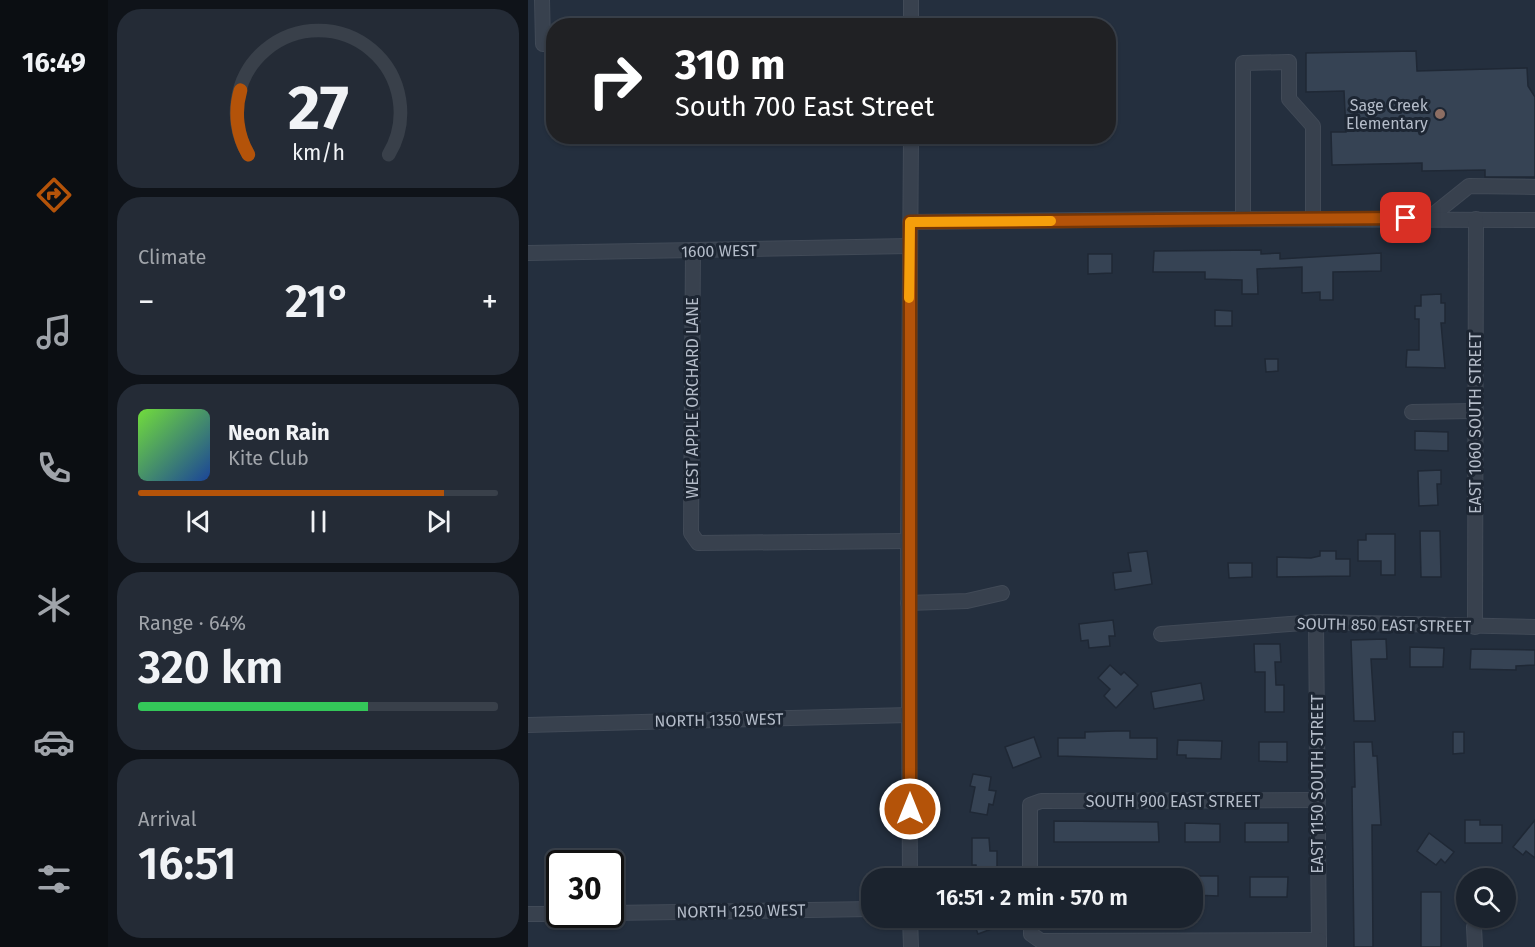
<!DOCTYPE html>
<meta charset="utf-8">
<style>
body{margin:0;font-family:"Fira Sans",sans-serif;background:#242b36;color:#f1f3f6;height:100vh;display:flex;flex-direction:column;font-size:22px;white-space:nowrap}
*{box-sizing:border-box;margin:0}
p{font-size:20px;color:#a0a4aa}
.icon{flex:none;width:33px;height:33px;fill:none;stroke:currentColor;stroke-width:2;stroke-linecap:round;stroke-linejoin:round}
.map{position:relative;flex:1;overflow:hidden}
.sheet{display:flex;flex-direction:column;gap:9px;padding:9px;background:#0f1319;width:420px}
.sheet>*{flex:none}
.hud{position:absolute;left:18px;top:18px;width:570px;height:126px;border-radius:24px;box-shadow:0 2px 4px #0004,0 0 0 2px #39404a;background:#202124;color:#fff;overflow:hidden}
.tools{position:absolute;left:928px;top:868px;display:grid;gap:12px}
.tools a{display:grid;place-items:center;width:60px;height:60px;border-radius:50%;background:#1b232e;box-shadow:0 2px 4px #0004,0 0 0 2px #39404a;font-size:30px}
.speed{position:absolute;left:18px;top:850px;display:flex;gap:12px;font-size:30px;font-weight:700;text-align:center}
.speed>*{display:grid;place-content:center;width:78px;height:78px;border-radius:50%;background:#1b232e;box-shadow:0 2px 4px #0004,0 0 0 2px #39404a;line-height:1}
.speed .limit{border:3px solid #111;border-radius:9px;background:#fff;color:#111}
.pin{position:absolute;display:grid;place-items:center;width:51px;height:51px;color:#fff;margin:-26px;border-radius:12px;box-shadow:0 3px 9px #0006}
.me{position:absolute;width:66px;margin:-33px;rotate:0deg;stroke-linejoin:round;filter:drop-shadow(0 0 4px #0008)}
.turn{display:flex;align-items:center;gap:21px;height:126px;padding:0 30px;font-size:27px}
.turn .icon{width:78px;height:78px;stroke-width:2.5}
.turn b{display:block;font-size:42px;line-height:51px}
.big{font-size:45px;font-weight:600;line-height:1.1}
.sheet .tile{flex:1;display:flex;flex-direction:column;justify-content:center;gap:9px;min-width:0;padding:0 21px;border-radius:24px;background:#242b36}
.sheet .dial{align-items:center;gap:0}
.dial svg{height:156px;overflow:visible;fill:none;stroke:#39404a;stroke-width:7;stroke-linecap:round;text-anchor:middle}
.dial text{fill:#f1f3f6;stroke:none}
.song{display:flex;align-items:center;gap:18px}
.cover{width:72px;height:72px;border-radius:9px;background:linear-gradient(135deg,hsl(100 70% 55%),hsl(220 70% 35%))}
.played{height:6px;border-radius:3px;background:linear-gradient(90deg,#b45309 85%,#39404a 85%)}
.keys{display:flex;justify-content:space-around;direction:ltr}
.heat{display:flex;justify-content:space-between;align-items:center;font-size:33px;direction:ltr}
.charge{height:9px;border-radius:4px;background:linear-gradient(90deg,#34c759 64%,#39404a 0)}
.trip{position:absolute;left:333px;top:868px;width:342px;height:60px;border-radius:24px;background:#1b232e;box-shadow:0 2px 4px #0004,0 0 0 2px #39404a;font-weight:600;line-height:60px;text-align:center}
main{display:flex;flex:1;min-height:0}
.dock{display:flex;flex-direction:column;width:108px;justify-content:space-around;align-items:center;background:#0b0e12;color:#a0a4aa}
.dock .icon{width:42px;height:42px}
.dock .active{color:#b45309}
.dock b{font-size:27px;color:#f1f3f6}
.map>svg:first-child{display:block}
.building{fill:#364354;stroke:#1f2835;stroke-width:1.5}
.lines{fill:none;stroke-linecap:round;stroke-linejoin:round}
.minor-casing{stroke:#414a57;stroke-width:16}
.minor{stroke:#38414e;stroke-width:14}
.route-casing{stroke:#753606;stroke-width:15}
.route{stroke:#b45309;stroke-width:10}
.slow{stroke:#f59e0b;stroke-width:10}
.education-dot{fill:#8d6e63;stroke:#1d2633;stroke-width:2}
.labels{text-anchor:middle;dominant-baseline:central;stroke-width:6;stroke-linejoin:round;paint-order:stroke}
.poi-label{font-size:16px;fill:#b4bcc9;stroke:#1d2633;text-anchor:end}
.street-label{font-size:16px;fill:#b4bcc9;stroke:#1d2633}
</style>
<main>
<nav class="dock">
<b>16:49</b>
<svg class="icon active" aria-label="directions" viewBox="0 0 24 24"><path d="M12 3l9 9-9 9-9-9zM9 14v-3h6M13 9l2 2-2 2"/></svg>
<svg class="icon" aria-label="music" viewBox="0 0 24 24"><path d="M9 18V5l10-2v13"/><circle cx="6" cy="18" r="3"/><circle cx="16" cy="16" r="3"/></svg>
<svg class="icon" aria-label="phone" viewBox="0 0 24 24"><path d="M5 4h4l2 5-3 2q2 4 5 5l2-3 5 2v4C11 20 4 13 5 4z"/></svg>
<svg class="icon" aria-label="climate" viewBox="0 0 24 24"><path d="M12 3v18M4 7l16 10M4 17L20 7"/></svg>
<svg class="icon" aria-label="car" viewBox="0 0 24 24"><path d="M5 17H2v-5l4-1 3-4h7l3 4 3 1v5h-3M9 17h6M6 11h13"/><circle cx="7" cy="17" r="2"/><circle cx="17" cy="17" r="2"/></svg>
<svg class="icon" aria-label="filters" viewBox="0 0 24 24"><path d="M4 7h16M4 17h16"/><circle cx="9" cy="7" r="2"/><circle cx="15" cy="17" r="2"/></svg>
</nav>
<section class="sheet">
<div class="tile dial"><svg viewBox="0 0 100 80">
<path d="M14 69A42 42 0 1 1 86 69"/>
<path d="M14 69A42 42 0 0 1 10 36" stroke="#b45309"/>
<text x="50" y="56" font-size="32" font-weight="700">27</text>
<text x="50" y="72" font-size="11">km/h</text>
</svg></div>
<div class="tile"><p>Climate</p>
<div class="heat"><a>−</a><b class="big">21°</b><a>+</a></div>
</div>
<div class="tile">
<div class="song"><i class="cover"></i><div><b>Neon Rain</b><p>Kite Club</p></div></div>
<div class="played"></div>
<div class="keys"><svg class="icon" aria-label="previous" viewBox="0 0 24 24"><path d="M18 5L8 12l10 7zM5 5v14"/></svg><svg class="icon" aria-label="pause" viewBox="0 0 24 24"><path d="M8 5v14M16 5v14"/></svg><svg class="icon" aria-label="next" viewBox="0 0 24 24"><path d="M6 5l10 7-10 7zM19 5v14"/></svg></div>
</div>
<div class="tile"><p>Range · 64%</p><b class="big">320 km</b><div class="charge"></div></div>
<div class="tile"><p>Arrival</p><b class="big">16:51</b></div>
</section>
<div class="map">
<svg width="1007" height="947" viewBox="0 0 1007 947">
<rect width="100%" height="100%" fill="#242f3e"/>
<!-- building -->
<g class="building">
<path d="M 888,51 L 889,71 L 999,68 L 1000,86 L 1007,97 L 1007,177 L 957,177 L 957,170 L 894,171 L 894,163 L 804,165 L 803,132 L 818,132 L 816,91 L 778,92 L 778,53 Z"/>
<path d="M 733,250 L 733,254 L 752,253 L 752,259 L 853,253 L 853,271 L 805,272 L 805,300 L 792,300 L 792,292 L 774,293 L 774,267 L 729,269 L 730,294 L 714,294 L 714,280 L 677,279 L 677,272 L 625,272 L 626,251 Z"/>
<path d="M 560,254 L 584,254 L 584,273 L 560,274 Z"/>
<path d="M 913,294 L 913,303 L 917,303 L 917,323 L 913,323 L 917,368 L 878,367 L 879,350 L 891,350 L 891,319 L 887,319 L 887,306 L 893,306 L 893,295 Z"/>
<path d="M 687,310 L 704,311 L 704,326 L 687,326 Z"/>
<path d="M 737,359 L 750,359 L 750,371 L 738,372 Z"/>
<path d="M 887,431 L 920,432 L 920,451 L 887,450 Z"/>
<path d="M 913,470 L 913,484 L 909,484 L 910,505 L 891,506 L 890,471 Z"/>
<path d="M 892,531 L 912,531 L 913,577 L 893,577 Z"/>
<path d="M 838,534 L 867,534 L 867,575 L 853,575 L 853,561 L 830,561 L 830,540 L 838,540 Z"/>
<path d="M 619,551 L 624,584 L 587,590 L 585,573 L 603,571 L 600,553 Z"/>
<path d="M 792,551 L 808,551 L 808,559 L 822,559 L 822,576 L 749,577 L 749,557 L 783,558 L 792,556 Z"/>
<path d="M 700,563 L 724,563 L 724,577 L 701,578 Z"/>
<path d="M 585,620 L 587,636 L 581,636 L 582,646 L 561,648 L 560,640 L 553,641 L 551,624 Z"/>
<path d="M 858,639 L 859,659 L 843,659 L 847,721 L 826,721 L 823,640 Z"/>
<path d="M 726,644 L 752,644 L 753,662 L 747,662 L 748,685 L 756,685 L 756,712 L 737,712 L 737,672 L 727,672 Z"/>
<path d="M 882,647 L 916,648 L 915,667 L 882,667 Z"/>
<path d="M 943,649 L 1007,650 L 1007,665 L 988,666 L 988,670 L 942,669 Z"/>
<path d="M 582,665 L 593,675 L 596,672 L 610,685 L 588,708 L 576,696 L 582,689 L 570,678 Z"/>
<path d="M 673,683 L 676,700 L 626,709 L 623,692 Z"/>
<path d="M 587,731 L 602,731 L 602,738 L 629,738 L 629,759 L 530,756 L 530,738 L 557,738 L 557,732 Z"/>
<path d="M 925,732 L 936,732 L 936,753 L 925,754 Z"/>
<path d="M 506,737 L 513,757 L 485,768 L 477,747 Z"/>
<path d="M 650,740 L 694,741 L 693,759 L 658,758 L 658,755 L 649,755 Z"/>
<path d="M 731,742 L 759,742 L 759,762 L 731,761 Z"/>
<path d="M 826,742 L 844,742 L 845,756 L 849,756 L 853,825 L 844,825 L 845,947 L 826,947 L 824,787 L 827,787 Z"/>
<path d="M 445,774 L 463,777 L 461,790 L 468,791 L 465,805 L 461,804 L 459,815 L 442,812 L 447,787 L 442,786 Z"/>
<path d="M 937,820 L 952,820 L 952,825 L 974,825 L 974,843 L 937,843 Z"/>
<path d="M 1007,820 L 1007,858 L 998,851 L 995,855 L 985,847 Z"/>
<path d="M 526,821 L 630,822 L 631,842 L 526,842 Z"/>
<path d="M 657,823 L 692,824 L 692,842 L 657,842 Z"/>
<rect x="717" y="823" width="43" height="19"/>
<path d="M 901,833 L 926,852 L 917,863 L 913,859 L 908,865 L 889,851 Z"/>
<path d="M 444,838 L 461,838 L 462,851 L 469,851 L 469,878 L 449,878 L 448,865 L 444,865 Z"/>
<rect x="606" y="869" width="12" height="10"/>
<path d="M 664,876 L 690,876 L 690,896 L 664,895 Z"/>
<path d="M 722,877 L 760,877 L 759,897 L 722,897 Z"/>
<rect x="893" y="892" width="20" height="55"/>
<path d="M 444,918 L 465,918 L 469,927 L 450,934 Z"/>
</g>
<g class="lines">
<!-- minor casing -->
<g class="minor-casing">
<g id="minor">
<path d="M 14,0 L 15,44 L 26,43"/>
<path d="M 383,26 L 383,0"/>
<path d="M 901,218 L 941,186 L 1007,187"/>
<path d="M 715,219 L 715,63 L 761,62 L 761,99 L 785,126 L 785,218"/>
<path d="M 382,222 L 652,219 L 1007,220"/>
<path d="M 165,251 L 163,533 L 170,543 L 380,541"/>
<path d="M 0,253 L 381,246"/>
<path d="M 884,412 L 946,411"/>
<path d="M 380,603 L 439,601 L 474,593"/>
<path d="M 788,622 L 791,947"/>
<path d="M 947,627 L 948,219"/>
<path d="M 633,634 L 788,622 L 1007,627"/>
<path d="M 0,725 L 381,715"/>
<path d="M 382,879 L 380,541 L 383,136"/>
<path d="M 502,879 L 502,805 L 513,801 L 790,800"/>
<path d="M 82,913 L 344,909"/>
<path d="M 0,914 L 32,914"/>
<path d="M 382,918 L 383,947"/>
<path d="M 503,918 L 503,934 L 513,941 L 791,940"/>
<path d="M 947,947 L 946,927 L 950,918"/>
</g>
</g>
<!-- minor -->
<use href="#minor" class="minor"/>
</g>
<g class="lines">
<!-- route casing -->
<g class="route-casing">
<path id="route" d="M 382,809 L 382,222 L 878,218"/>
</g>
<!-- route -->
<use href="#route" class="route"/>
<!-- slow -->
<path class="slow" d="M 381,298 L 382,222 L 523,221"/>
</g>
<!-- markers -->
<circle class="education-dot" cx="912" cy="114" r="6"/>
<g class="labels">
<!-- poi labels -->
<g class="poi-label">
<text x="900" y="105">Sage Creek<tspan x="900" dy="18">Elementary</tspan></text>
</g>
<!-- street labels -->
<g class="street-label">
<text transform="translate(191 251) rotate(-1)">1600 WEST</text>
<text transform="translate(164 398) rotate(-90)">WEST APPLE ORCHARD LANE</text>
<text transform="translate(947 423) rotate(-90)">EAST 1060 SOUTH STREET</text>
<text transform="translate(856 625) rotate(1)">SOUTH 850 EAST STREET</text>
<text transform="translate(191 720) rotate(-1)">NORTH 1350 WEST</text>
<text transform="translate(789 784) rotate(-90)">EAST 1150 SOUTH STREET</text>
<text x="645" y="801">SOUTH 900 EAST STREET</text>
<text transform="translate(213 911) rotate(-1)">NORTH 1250 WEST</text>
</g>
</g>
</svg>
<div class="tools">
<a><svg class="icon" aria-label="search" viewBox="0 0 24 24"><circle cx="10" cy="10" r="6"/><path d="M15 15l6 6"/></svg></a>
</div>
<div class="speed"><div class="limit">30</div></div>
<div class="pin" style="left:878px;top:218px;background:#d93025"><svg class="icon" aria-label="arrive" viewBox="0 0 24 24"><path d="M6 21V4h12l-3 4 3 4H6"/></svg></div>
<svg class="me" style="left:382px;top:809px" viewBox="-20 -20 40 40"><circle r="17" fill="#b45309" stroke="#fff" stroke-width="3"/><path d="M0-11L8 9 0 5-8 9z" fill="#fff"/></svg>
<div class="trip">16:51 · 2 min · 570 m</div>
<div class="hud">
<div class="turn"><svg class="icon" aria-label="right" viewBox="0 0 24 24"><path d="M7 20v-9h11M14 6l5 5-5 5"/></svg><div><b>310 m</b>South 700 East Street</div></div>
</div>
</div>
</main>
